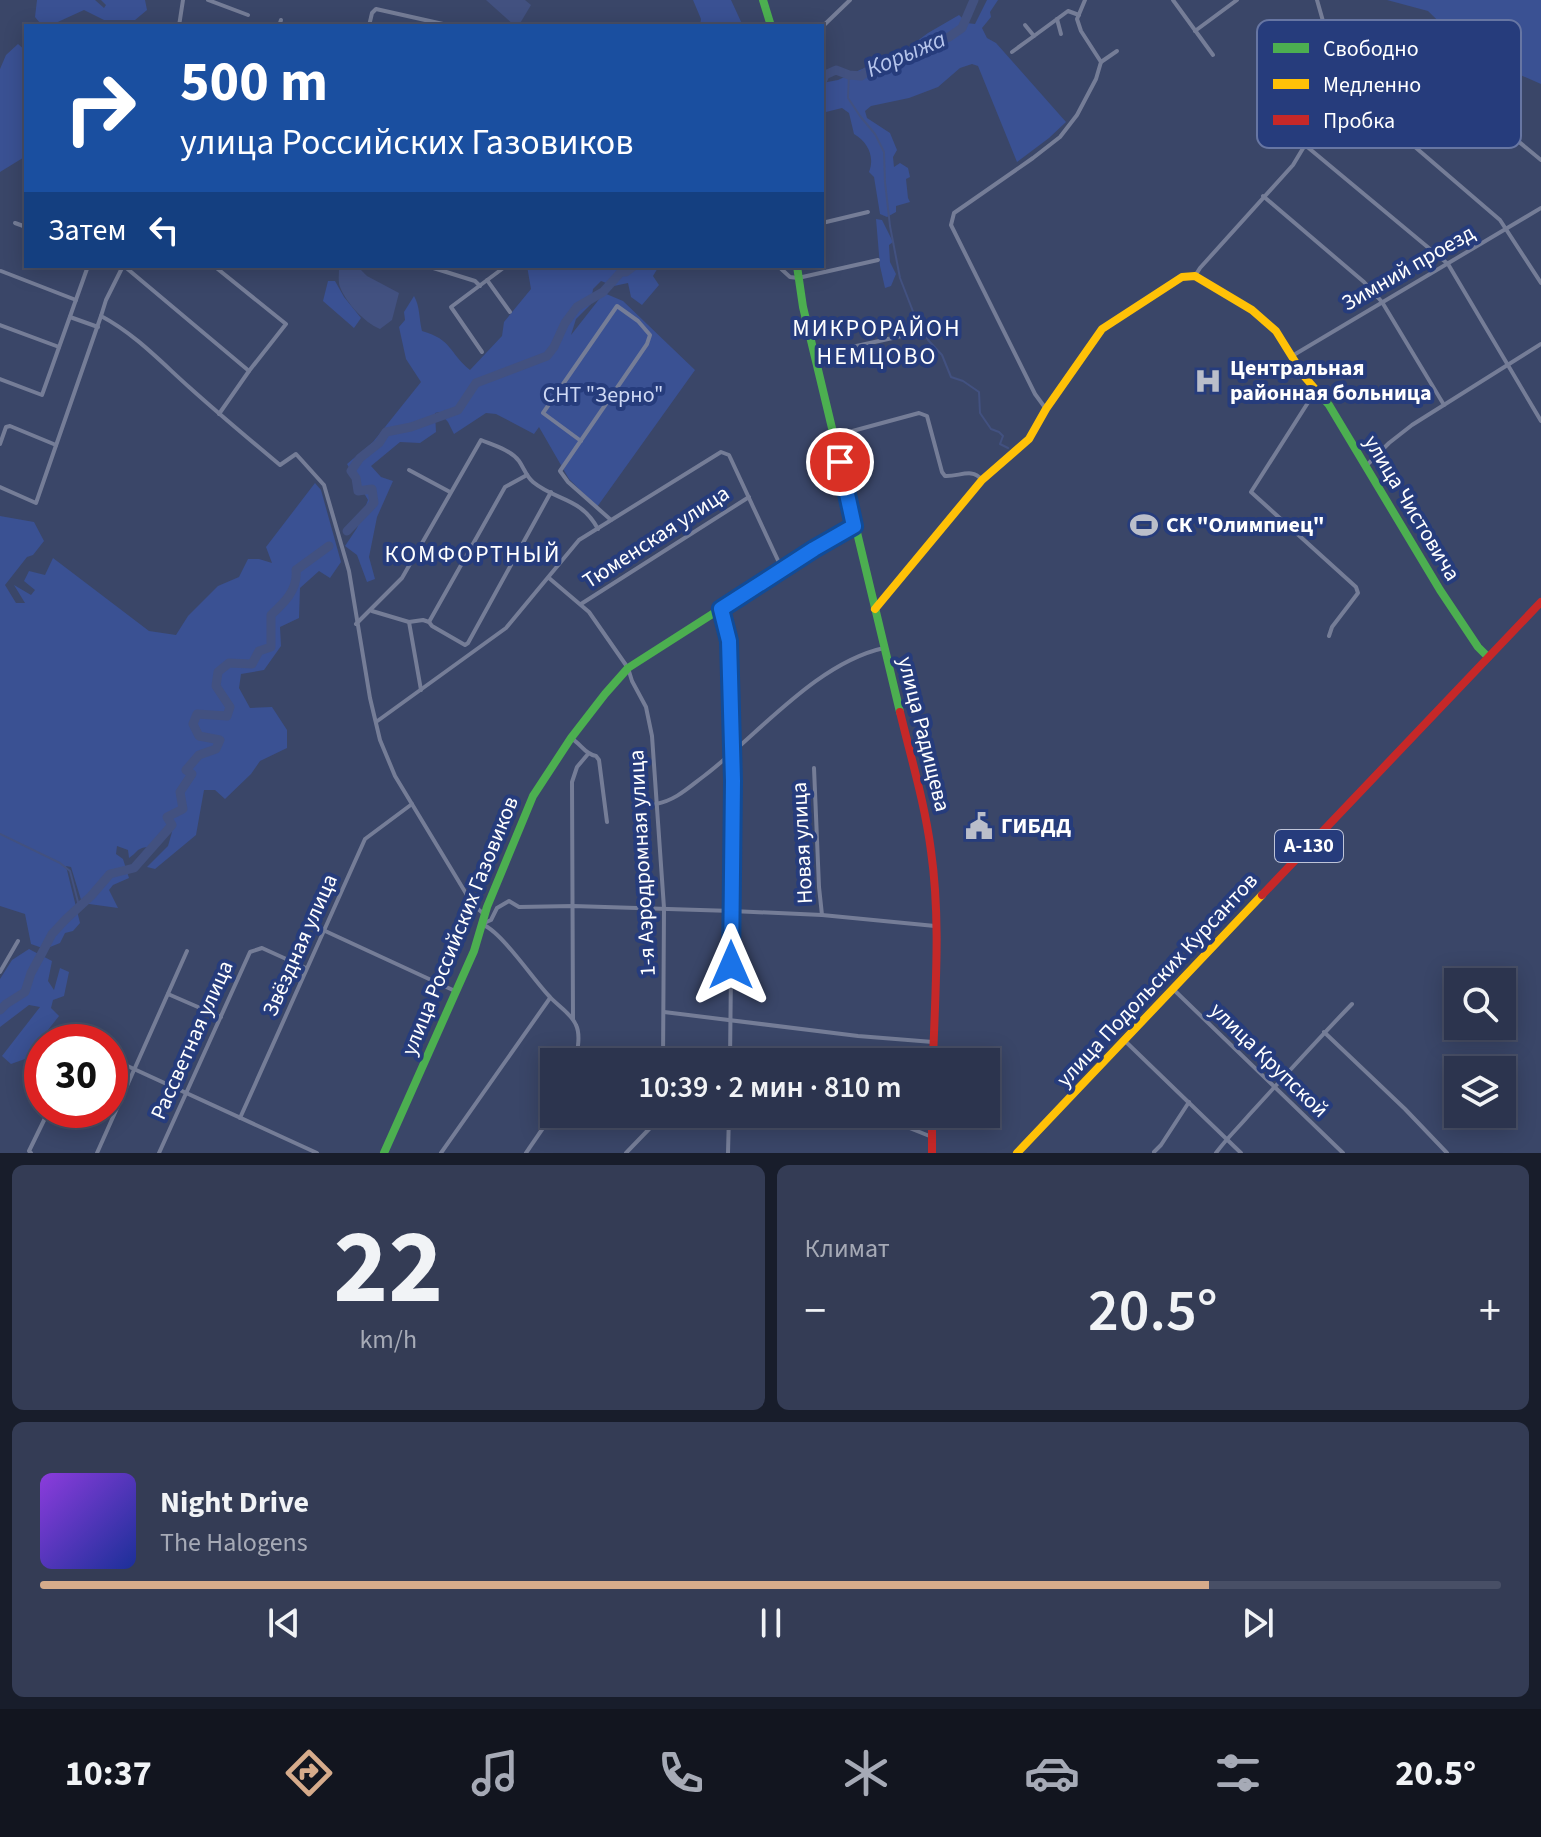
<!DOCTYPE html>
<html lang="ru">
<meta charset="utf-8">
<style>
body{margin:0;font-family:"Source Sans 3",sans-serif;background:#343c55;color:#f1f3f6;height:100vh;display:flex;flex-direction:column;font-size:30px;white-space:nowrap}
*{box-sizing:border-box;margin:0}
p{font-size:26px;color:#a6aab6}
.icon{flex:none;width:44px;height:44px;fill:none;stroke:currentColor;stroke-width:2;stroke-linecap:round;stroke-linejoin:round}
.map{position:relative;height:1153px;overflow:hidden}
.side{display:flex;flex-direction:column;gap:12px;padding:12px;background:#181d2b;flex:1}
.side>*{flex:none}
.guide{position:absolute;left:24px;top:24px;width:800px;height:244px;border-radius:0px;box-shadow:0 4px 20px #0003,0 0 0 2px #484f66;background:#1a4fa0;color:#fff;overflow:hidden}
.tools{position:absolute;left:1444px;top:968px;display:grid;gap:16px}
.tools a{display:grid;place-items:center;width:72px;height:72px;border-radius:0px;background:#2c344e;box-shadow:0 4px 20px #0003,0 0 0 2px #484f66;font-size:40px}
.speed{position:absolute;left:24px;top:1024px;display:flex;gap:16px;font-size:40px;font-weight:700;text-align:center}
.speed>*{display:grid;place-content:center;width:104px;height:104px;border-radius:50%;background:#2c344e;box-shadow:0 4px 20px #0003,0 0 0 2px #484f66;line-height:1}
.speed .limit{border:12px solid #d22;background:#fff;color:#111}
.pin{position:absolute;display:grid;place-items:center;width:68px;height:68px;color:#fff;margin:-34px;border:4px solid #fff;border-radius:50%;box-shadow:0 2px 8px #0007}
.me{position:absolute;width:88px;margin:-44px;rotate:0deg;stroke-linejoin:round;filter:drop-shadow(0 0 6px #0008)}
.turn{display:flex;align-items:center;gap:28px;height:168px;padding:0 24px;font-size:36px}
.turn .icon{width:104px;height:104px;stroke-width:2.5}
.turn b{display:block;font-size:56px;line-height:68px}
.then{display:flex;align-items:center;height:76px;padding:0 24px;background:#0003;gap:16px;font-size:30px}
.big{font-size:60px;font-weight:600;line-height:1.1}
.side .card{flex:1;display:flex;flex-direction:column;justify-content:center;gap:12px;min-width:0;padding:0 28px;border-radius:12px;background:#343c55}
.side .dial{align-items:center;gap:0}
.dial b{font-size:104px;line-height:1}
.song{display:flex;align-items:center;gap:24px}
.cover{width:96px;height:96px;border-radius:12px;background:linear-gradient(135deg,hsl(270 70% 55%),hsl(230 70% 35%))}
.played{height:8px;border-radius:4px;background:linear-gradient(90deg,#d6ab8b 80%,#484f66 80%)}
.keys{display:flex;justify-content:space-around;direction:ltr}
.heat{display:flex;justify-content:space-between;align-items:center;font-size:44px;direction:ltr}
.side .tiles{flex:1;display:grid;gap:12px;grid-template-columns:1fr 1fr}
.card:last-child{grid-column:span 2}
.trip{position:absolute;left:540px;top:1048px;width:460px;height:80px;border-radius:0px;background:#2c344e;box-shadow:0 4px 20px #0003,0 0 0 2px #484f66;font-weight:600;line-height:80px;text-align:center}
.dock{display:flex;height:128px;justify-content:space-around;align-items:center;background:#12151f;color:#a6aab6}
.dock .icon{width:56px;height:56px}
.dock .selected{color:#d6ab8b}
.dock b{font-size:36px;color:#f1f3f6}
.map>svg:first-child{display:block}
.green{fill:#3a5193}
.water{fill:#425180}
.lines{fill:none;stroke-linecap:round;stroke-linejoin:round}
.stream{stroke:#425180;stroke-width:2}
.river{stroke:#425180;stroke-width:9}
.street{stroke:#757d97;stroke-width:4}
.fast{stroke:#4caf50;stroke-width:8}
.slow{stroke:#ffc107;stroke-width:8}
.jam{stroke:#c62828;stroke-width:8}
.route-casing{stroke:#114b97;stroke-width:20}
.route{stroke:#1a73e8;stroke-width:14}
.labels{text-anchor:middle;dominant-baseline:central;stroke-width:8;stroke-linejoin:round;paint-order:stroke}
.shield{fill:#263c7c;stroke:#bec4d8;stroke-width:2}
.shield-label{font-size:20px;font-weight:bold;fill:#fff}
.street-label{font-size:22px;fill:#fff;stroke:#263c7c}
.poi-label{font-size:22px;font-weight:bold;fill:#fff;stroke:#263c7c;text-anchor:start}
.park-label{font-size:22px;fill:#ced8f4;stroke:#263c7c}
.water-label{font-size:24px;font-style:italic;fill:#b6c5ec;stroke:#263c7c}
.neighbourhood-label{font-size:24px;letter-spacing:2px;fill:#fff;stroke:#263c7c}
.key{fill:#263c7c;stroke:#6776a3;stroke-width:2}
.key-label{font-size:22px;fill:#fff}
</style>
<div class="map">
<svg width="1541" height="1153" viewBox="0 0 1541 1153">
<rect width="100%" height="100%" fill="#3a4668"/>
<!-- green -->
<g class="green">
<path d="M 37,0 L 95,0 L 104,8 L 106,5 L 101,0 L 145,0 L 147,10 L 135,20 L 104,20 L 84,10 L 49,26 L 40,26 L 40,23 L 35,17 Z"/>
<path d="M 693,0 L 731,0 L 743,26 L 700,26 L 701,19 Z"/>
<path d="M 987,0 L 1004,0 L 998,0 L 990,12 L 991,17 L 982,28 L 987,38 L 996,43 L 1066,122 L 1049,138 L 1017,162 L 978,66 L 972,64 L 960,68 L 938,87 L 909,98 L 871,106 L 865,111 L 867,118 L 890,133 L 897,150 L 893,157 L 894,167 L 900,163 L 908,168 L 910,177 L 906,179 L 908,198 L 910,202 L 896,206 L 896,212 L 887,217 L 880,214 L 874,177 L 869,172 C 875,157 868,142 854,134 L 849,113 L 842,108 L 822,113 L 822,83 L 838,80 L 873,64 L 893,59 L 928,33 L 959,15 L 967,23 L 975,24 Z"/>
<path d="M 1387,0 L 1541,0 L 1541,84 L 1472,54 L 1428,11 Z"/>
<path d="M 18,44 L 26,51 L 25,135 L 26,156 L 0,172 L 0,69 L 6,55 Z"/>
<path d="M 876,219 L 882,220 L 893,242 L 889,245 L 890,262 L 896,274 L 891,286 L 885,288 L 880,266 Z"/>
<path d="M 527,266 L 659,266 L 653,276 L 659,285 L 642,305 L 631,297 L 628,283 L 614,286 L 601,281 L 593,289 L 591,304 L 576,319 L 571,335 L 604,293 L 623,301 L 695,370 L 597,507 L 569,479 L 539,427 L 534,434 L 496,414 L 486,413 L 454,434 L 448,422 L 439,412 L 435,413 L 436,432 L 420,443 L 400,442 L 371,466 L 381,477 L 393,481 L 377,517 L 369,557 L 375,579 L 367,582 L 357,555 L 345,546 L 357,528 L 368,500 L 347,464 L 373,442 L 421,382 L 406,359 L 399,327 L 405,320 L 404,312 L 414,296 C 420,306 419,319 422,331 C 453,340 448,352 470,370 L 502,336 L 504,322 L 531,289 Z"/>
<path d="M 328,281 L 335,281 L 344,297 L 361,318 L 354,328 L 323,301 Z"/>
<path d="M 315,483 L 321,490 L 341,562 L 330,578 L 319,571 L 300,588 L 299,618 L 280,627 L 281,646 L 264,670 L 241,674 L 239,688 L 250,708 L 272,707 L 287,730 L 287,748 L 260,761 L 251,774 L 225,799 L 215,790 L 204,790 L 196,835 L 155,869 L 147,867 L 168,846 L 172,832 L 162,834 C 156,853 150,843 138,850 C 135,853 132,856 129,858 L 128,850 L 117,846 L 116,854 L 123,859 L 129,878 L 113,885 L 109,890 L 118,908 L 82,903 L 71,867 L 66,866 L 80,923 L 73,931 L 65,933 L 60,943 L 45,949 L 31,944 L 25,914 L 0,906 L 0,516 L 34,522 L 44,541 L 33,555 L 27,557 L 5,585 L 16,603 L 25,603 L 14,585 L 31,595 L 35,590 L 24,581 L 29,571 L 45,575 L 53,558 L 149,631 L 176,635 L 188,616 L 218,586 L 239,577 L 248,559 L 259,559 L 272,563 L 266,547 Z"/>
<path d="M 29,949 L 52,961 L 48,981 L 54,990 L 60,968 L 69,972 L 64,996 L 53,1000 L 51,1008 L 59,1016 L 25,1059 L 11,1064 L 2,1056 L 40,1007 L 29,1005 L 0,1027 L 0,979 L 12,960 Z"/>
</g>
<!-- water -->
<g class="water">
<path d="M 486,0 L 525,0 L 531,5 L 519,25 L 514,25 Z"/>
<path d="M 341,266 L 357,266 L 367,276 L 399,293 L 392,320 L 380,329 C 364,322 347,304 340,287 C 338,282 339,274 339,268 Z"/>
</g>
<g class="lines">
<!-- stream -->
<g class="stream">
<path d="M 849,75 L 848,98 L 860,116 L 875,134 L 884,152 L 885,182 L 890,226 L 900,278 L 914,314 L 928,340 L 942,355 L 951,377 L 963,381 L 979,392 L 980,413 L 991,429 L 999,432 L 1003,436 L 1000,444 L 1008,448"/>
<path d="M 0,834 L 60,863 L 70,871 L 79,906"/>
</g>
<!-- river -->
<g class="river">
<path d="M 822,82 L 825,75 L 836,70 L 849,75 L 861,76 L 879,63 L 907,58 L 919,49 L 949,37 L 962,28 L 974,0"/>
<path d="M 347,531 L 374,503 L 372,489 L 358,491 L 356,478 L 351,471 L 360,458 L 379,443 L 386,432 L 411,427 L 458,410 L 476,383 L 547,356 L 554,347 L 565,323 L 577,307 L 603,292 L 621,272 L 626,272 L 634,266"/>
<path d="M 0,1010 L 6,1004 L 25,992 L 31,973 L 42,953 L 52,934 L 66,919 L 91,896 L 110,874 L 134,868 L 172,825 L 167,817 L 183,809 L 180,792 L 192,774 L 186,770 L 199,755 L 216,749 L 220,740 L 199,736 L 193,724 L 197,714 L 227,716 L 230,707 L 216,686 L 218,672 L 229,663 L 252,664 L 259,651 L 271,647 L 271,615 C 284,603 298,590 296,570 L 329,546"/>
</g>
<!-- street -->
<g class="street">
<path d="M 208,0 L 248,15"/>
<path d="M 1173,0 L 1213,55"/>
<path d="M 1317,0 L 1338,74"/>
<path d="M 1057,19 L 1061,34"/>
<path d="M 1025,25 L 1034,36 L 1068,11 L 1079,15"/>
<path d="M 179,26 L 183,0"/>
<path d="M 279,26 L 281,20"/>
<path d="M 369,26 L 372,13 L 376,9 L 452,26"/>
<path d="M 822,27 L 850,0"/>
<path d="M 1195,31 L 1237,0"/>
<path d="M 1405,48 L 1433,39"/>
<path d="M 1350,49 L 1379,53 L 1405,48 L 1541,160"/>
<path d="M 1012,52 L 1034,36"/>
<path d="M 1101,62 L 1117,51"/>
<path d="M 1337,80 L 1500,220 L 1541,283"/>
<path d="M 1305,145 L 1448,264 L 1541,421"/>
<path d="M 1263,196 L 1364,282 L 1382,302 L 1444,405"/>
<path d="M 15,223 L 26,227"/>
<path d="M 822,223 L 868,212"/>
<path d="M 123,266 L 106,300 L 101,316 C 135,334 161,362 189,387 C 219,414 250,440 280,465 L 296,454 L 324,485 L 349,571 L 370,698 L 380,740 L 395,776 L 473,905 L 484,914"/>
<path d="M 124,266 L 249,371"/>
<path d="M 214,266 L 286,324 L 249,371 L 219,414"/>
<path d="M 427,266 L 475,281 L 480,286"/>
<path d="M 778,266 L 790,277 L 798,278 L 878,260"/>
<path d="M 1,271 L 76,300"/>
<path d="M 1195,276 L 1200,268 L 1293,165 L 1305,145 L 1356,37"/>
<path d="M 487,280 L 510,312"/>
<path d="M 70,317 L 98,327"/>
<path d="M 0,325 L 59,347"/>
<path d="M 482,352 L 451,307 L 506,266"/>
<path d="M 816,355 L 915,333"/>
<path d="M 1292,356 L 1541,208"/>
<path d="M 0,379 L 42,395 L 88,266"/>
<path d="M 1316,390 L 1251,492 L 1356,587 L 1358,593 L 1332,627 L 1329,636"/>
<path d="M 1046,409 L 1035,394 L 951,225 L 954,213 L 1033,158 L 1060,137 L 1077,115 L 1096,79 L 1101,62 L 1081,31 L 1077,19 L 1085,0"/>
<path d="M 834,436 L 919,413 L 927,416 L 942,472 L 945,476 C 959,477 972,467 982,480"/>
<path d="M 581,441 L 543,413 L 617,306 L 638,321 L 650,335 L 647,344 L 560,471 L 568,482 L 611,520"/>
<path d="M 0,444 L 6,427 L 10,426 L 56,445"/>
<path d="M 1365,467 L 1389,443 L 1412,425 L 1541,344"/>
<path d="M 409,470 L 450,492"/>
<path d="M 0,487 L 36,503 L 101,316"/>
<path d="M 549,578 L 589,612 L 628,668 L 632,681 L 646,707 L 652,736 L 664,908 L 663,1062"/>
<path d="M 581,604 L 749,497"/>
<path d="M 721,610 L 729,641 L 733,781 L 730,1062"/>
<path d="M 372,611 L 409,622 L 423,620 L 429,622 L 432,626 L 465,645 L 468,643 L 551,492"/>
<path d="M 409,622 L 421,690"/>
<path d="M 429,622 L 505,487 L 527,475"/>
<path d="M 356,624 L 402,578 L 481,440 C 493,445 511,450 519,461 C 524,468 526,476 533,482 C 556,501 581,497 598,529"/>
<path d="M 376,722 L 506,628 L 579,540 L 721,452 L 729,455 L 782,569"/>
<path d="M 571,738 C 581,744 585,754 596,756 L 599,760 L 607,822"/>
<path d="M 814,768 L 819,887 L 822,915"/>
<path d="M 656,804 C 676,800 688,788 704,776 C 758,735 816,663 884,648"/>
<path d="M 481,924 C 500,929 534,981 550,997 C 558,1006 571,1013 576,1025 C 581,1035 577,1051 576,1062"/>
<path d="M 482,924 L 491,920 L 497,908 L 509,901 L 519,907 L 573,906 L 732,911 L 822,915 L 935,926"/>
<path d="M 323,930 L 455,991"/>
<path d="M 0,972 L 18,941"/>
<path d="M 1173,989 L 1343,1153"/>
<path d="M 168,994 L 221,1017"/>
<path d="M 664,1012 L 858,1036 L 933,1042"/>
<path d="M 573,1019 L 572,782 L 577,767 L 588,754"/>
<path d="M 1324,1032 L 1405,1109 L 1447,1153"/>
<path d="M 1125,1041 L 1241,1153"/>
<path d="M 110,1058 L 317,1153"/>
<path d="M 782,1114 L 907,1127 L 932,1137"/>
<path d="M 240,1118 L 365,839 L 412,804"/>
<path d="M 1154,1152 L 1161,1145 L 1189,1102"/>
<path d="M 31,1153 L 29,1151 L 49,1110"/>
<path d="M 97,1153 L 187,951"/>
<path d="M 159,1153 L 250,952 L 262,948 L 306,968"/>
<path d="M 441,1153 L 550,998"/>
<path d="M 526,1153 L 554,1112"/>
<path d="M 626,1153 L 652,1126 L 660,1114"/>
<path d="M 728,1153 L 729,1114"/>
<path d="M 1216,1153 C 1226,1139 1238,1128 1249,1115 C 1283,1078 1317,1040 1352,1004"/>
</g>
<!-- fast -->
<g class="fast">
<path d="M 763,0 L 771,26"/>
<path d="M 797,266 L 803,307 L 900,712"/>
<path d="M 1316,390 L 1329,405 L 1440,590 L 1478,647 L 1488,657"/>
<path d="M 384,1153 L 474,951 L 487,907 L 533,796 L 571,738 L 605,694 L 628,668 L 814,549 L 854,526"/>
</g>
<!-- slow -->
<g class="slow">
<path d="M 875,609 L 982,480 L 1029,439 L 1046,409 L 1102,329 L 1182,277 L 1195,276 L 1252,310 L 1276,331 L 1304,376 L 1316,390"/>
<path d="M 1017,1153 L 1262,895"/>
</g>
<!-- jam -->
<g class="jam">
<path d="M 900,712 C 911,758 925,804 931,851 C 941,921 935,992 933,1062"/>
<path d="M 1262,895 L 1541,602"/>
<path d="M 932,1114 L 932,1153"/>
</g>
</g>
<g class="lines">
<!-- route casing -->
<g class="route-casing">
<path id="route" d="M 731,965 L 733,781 L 729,641 L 721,609 L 814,549 L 854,526 L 840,462"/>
</g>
<!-- route -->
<use href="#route" class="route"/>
</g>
<!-- icons -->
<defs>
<g id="hospital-bare" transform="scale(2.16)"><path d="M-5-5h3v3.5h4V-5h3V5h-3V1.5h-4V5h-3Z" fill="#babeca" stroke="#263c7c" stroke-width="2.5" paint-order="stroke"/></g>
<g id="stadium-bare" transform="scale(2.16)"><path d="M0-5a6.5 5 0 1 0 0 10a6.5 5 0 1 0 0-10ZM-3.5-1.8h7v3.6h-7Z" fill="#babeca" stroke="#263c7c" stroke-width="2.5" paint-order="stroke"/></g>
<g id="civic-bare" transform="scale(2.16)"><path d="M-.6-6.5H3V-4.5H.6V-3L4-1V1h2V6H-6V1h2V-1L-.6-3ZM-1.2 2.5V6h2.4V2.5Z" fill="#babeca" stroke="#263c7c" stroke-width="2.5" paint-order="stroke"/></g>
</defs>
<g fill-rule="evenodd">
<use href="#hospital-bare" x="1208" y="381"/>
<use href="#stadium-bare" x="1144" y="525"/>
<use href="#civic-bare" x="979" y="826"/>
</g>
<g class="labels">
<!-- shield labels -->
<rect class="shield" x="1275" y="830" width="68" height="32" rx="6"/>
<g class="shield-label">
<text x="1309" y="846">А-130</text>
</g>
<!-- street labels -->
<g class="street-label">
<text transform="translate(1408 268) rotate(-30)">Зимний проезд</text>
<text transform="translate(1412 508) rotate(59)">улица Чистовича</text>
<text transform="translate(656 537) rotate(-33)">Тюменская улица</text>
<text transform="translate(924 734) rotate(76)">улица Радищева</text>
<text transform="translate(802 843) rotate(-93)">Новая улица</text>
<text transform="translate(642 863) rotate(-93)">1-я Аэродромная улица</text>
<text transform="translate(460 926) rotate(-68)">улица Российских Газовиков</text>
<text transform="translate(300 945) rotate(-66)">Звёздная улица</text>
<text transform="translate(1157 980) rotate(-47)">улица Подольских Курсантов</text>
<text transform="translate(192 1040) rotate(-66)">Рассветная улица</text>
<text transform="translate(1269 1060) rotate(44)">улица Крупской</text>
</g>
<!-- poi labels -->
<g class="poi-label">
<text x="1230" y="368">Центральная<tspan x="1230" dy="25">районная больница</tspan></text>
<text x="1166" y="525">СК "Олимпиец"</text>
<text x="1001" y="826">ГИБДД</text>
</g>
<!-- park labels -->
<g class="park-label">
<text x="603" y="395">СНТ "Зерно"</text>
</g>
<!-- water labels -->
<g class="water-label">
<text transform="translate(906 54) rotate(-23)">Корыжа</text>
</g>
<!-- neighbourhood labels -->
<g class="neighbourhood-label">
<text x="877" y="328">МИКРОРАЙОН<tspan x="877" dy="28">НЕМЦОВО</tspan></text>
<text x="473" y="554">КОМФОРТНЫЙ</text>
</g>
</g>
<!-- legend -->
<rect x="1257" y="20" width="264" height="128" rx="12" class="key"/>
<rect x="1273" y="43" width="36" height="10" fill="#4caf50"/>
<rect x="1273" y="79" width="36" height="10" fill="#ffc107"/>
<rect x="1273" y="115" width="36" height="10" fill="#c62828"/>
<g class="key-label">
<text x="1323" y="56">Свободно</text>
<text x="1323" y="92">Медленно</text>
<text x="1323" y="128">Пробка</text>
</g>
</svg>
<div class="tools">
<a><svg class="icon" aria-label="search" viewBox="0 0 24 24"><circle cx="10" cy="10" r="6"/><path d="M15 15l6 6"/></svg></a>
<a><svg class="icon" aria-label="layers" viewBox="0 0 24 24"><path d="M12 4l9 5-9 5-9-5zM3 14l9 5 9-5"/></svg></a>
</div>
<div class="speed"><div class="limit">30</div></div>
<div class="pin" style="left:840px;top:462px;background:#d93025"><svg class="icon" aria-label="arrive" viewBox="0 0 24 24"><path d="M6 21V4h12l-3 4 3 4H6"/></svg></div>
<svg class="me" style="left:731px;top:965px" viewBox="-20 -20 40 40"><path d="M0-17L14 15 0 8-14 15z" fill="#1a73e8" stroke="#fff" stroke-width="4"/></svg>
<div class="trip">10:39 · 2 мин · 810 m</div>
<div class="guide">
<div class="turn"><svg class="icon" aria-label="right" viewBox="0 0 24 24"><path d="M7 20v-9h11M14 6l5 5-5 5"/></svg><div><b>500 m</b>улица Российских Газовиков</div></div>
<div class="then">Затем<svg class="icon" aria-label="left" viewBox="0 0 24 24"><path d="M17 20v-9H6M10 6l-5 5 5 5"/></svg></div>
</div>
</div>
<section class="side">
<div class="tiles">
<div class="card dial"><b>22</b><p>km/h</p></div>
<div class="card"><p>Климат</p>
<div class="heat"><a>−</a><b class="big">20.5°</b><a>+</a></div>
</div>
<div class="card">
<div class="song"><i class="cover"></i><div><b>Night Drive</b><p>The Halogens</p></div></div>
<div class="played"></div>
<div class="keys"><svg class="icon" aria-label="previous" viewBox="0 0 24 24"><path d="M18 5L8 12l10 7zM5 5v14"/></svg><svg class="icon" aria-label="pause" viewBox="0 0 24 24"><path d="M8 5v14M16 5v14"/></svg><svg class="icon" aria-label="next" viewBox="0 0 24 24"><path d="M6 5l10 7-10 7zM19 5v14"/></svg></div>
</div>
</div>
</section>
<nav class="dock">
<b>10:37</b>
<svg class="icon selected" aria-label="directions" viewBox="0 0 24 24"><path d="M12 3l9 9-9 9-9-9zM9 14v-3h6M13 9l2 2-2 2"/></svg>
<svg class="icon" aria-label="music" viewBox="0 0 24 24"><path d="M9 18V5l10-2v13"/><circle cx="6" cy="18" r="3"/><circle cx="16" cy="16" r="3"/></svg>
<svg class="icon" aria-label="phone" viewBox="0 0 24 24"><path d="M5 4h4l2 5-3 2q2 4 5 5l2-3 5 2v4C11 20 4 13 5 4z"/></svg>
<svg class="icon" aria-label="climate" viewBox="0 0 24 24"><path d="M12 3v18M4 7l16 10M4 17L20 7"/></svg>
<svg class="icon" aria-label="car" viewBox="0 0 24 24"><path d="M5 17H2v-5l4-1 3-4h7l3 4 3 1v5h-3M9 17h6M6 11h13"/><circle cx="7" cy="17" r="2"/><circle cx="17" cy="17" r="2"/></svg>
<svg class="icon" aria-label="filters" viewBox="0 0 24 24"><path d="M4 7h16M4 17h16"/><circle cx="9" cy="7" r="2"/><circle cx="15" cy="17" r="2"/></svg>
<b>20.5°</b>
</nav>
